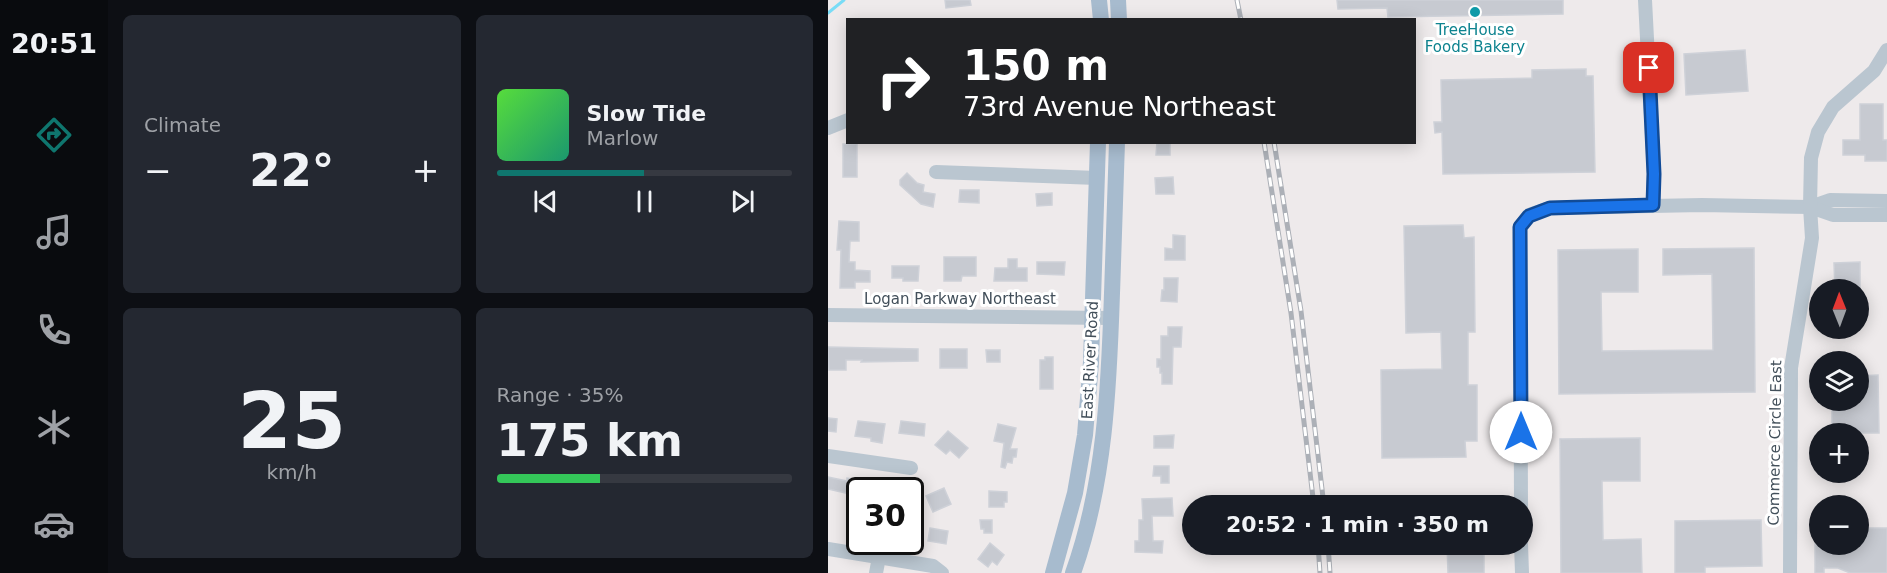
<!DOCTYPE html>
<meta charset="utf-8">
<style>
body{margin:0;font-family:"DejaVu Sans",sans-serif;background:#242831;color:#f1f3f6;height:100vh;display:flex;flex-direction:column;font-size:22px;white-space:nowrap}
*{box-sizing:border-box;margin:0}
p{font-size:20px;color:#9ea1a6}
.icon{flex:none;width:33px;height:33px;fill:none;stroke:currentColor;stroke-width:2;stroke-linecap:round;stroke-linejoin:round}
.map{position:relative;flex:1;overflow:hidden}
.drawer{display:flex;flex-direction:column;gap:15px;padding:15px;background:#0d0f14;width:720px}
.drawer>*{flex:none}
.top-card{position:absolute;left:18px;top:18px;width:570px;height:126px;border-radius:0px;box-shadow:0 3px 15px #0003;background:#202124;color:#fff;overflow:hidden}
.needle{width:39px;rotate:359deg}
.controls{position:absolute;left:981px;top:279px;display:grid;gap:12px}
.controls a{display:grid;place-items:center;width:60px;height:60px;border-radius:50%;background:#171b24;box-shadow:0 3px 15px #0003;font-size:30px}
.speed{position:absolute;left:18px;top:477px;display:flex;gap:12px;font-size:30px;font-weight:700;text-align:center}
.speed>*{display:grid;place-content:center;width:78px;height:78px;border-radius:50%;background:#171b24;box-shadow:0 3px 15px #0003;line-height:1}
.speed .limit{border:3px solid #111;border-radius:9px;background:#fff;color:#111}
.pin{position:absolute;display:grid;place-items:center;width:51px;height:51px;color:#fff;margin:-26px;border-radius:12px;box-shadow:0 3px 9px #0006}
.me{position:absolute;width:66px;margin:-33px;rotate:0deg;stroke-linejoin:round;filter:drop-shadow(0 0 4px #0008)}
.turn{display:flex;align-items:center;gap:21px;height:126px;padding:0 18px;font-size:27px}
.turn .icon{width:78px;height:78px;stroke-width:2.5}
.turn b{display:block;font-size:42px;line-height:51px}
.big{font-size:45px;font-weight:700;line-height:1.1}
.drawer .card{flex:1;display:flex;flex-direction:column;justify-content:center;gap:9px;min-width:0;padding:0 21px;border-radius:9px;background:#242831}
.drawer .dial{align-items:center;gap:0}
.dial b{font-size:78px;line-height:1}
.song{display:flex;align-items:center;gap:18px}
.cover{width:72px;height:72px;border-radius:9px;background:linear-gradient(135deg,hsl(110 70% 55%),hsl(160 70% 35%))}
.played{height:6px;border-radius:3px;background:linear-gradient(90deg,#0f766e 50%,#363941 50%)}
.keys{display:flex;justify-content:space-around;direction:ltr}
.heat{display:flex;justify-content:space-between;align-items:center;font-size:33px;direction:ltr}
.charge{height:9px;border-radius:4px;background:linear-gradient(90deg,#34c759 35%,#363941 0)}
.drawer .tiles{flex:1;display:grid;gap:15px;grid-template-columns:repeat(2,1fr)}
.trip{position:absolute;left:354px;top:495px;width:351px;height:60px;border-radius:30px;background:#171b24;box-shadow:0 3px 15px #0003;font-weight:700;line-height:60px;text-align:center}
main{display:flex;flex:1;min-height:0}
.menu{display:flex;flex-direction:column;width:108px;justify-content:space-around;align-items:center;background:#090b0e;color:#9ea1a6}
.menu .icon{width:42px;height:42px}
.menu .current{color:#0f766e}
.menu b{font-size:27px;color:#f1f3f6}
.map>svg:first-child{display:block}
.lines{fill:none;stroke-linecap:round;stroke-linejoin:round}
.stream{stroke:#79dcf6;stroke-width:3}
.building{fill:#c7cad1;stroke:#ced1d8;stroke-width:1.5}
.minor{stroke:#bac6d0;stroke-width:14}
.major{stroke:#a7bbce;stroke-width:16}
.rail-casing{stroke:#acb0b7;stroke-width:5}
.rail{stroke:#fff;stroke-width:3;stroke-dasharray:9;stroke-linecap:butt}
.route-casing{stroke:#114b97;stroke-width:15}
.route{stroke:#1a73e8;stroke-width:10}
.culture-dot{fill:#0f9aa8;stroke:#fff;stroke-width:2}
.labels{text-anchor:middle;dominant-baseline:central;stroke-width:6;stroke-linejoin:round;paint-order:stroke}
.culture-label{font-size:15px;fill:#0d838f;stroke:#fff}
.street-label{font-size:15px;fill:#424f5a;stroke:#fff}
</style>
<main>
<nav class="menu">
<b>20:51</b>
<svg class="icon current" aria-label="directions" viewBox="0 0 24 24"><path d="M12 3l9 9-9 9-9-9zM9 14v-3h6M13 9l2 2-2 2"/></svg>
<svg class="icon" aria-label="music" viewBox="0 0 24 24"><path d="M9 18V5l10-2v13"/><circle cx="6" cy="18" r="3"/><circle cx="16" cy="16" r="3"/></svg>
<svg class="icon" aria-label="phone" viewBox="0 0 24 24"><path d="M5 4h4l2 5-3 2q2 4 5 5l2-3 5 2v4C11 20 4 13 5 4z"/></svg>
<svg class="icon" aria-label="climate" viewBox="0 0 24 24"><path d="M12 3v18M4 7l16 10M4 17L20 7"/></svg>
<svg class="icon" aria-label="car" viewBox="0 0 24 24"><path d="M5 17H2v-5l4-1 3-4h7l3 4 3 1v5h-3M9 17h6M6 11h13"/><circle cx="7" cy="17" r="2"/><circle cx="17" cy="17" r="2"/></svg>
</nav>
<section class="drawer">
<div class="tiles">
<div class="card"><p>Climate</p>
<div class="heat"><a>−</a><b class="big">22°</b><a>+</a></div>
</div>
<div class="card">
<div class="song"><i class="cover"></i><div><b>Slow Tide</b><p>Marlow</p></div></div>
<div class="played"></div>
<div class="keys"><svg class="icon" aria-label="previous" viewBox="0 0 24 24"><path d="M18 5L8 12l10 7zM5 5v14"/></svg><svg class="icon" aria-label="pause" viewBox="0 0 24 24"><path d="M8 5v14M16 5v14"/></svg><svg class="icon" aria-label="next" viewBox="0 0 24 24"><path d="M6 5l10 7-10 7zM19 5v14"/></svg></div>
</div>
<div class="card dial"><b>25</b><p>km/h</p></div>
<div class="card"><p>Range · 35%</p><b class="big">175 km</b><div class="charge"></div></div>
</div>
</section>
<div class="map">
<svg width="1059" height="573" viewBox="0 0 1059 573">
<rect width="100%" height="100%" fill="#eeeaeb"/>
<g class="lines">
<!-- stream -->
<path class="stream" d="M 0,13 L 16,0"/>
</g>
<!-- building -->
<g class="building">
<path d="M 117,0 L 142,0 L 143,5 L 118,8 Z"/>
<path d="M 509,0 L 735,0 L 735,14 L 560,17 L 559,8 L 510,9 Z"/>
<path d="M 917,50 L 920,91 L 858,95 L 856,54 Z"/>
<path d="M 758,69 L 758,76 L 765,76 L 767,172 L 615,174 L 614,132 L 607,133 L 606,122 L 614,122 L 613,80 L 704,78 L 704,70 Z"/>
<path d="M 1032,104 L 1055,104 L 1055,140 L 1059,140 L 1059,161 L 1037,161 L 1037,155 L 1015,155 L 1015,140 L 1032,140 Z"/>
<path d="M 329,142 L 342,142 L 342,155 L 328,155 Z"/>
<rect x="15" y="144" width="14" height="33"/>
<path d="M 79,173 L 89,183 L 96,185 L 95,192 L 107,194 L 105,207 L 93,204 L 72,185 L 72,180 Z"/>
<path d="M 345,177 L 346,194 L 328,194 L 327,178 Z"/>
<path d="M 132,190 L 151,190 L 151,203 L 131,202 Z"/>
<path d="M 224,193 L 224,205 L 209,206 L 208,194 Z"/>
<path d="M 11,221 L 31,222 L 31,241 L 22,241 L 21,262 L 27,262 L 27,270 L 42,271 L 42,282 L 27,282 L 27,288 L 12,288 L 13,250 L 9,250 Z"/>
<path d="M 635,225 L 636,238 L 646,237 L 647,332 L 640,332 L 640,385 L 649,385 L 649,441 L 637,441 L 638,457 L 554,458 L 553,370 L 614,369 L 613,332 L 578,333 L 576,226 Z"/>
<path d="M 345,235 L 357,236 L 357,260 L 337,260 L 337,248 L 345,249 Z"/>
<path d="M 926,248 L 927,392 L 731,394 L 730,250 L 810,249 L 810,292 L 773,292 L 774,351 L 885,350 L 884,274 L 835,275 L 835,249 Z"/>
<path d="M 116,257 L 148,257 L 148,276 L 134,276 L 133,281 L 116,281 Z"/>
<path d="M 180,259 L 189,259 L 189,268 L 199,268 L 199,281 L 166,281 L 167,268 L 180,268 Z"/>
<path d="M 209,262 L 237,262 L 236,275 L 209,274 Z"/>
<path d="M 1032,262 L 1032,290 L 1007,290 L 1006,263 Z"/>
<path d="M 64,266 L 91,266 L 90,281 L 75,281 L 75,278 L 64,278 Z"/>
<path d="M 336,278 L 350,278 L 349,302 L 333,301 L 334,290 L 336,290 Z"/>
<path d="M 340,327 L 354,327 L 353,347 L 345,347 L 344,384 L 334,384 L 334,373 L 332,373 L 332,367 L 329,367 L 329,359 L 333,359 L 333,336 L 340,336 Z"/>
<path d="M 0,347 L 90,349 L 90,361 L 33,362 L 34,360 L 18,360 L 18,370 L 1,370 Z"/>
<rect x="112" y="349" width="27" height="19"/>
<path d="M 158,350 L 172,350 L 172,362 L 159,362 Z"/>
<path d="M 217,357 L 225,357 L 225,389 L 212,389 L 212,360 L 217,360 Z"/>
<path d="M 1050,375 L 1051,433 L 1004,433 L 1004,400 L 1030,400 L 1030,376 Z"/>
<path d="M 0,418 L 9,419 L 8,432 L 0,431 Z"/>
<path d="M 30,421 L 57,424 L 54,443 L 43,441 L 43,438 L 27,436 Z"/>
<path d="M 73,421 L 97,424 L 96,436 L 71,433 Z"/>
<path d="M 170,424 L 188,428 L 182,449 L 189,449 L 188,457 L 185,457 L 184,463 L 179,462 L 177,468 L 173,467 L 176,443 L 166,441 Z"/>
<path d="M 120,431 L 140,448 L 131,458 L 122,450 L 118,454 L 107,445 Z"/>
<path d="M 346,435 L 345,448 L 326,448 L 326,436 Z"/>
<path d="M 812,438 L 812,481 L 774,481 L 775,540 L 813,539 L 814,573 L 733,573 L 732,439 Z"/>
<path d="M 326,466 L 341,466 L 341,483 L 333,483 L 333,476 L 325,476 Z"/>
<path d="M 0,477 L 19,481 L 19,478 L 53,483 L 52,490 L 32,490 L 31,496 L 0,489 Z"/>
<path d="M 116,488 L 123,504 L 105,512 L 98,496 Z"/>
<path d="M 161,491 L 179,492 L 179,502 L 176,502 L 176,507 L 161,507 Z"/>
<path d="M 344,498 L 345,516 L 324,516 L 325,541 L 335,541 L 334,553 L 307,552 L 307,541 L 311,541 L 311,520 L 315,520 L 314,499 Z"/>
<path d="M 152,520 L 164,520 L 164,533 L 156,533 L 156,529 L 153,529 Z"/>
<path d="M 933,520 L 934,566 L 877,567 L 877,573 L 847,573 L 847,521 Z"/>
<path d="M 102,528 L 120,531 L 118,544 L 100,541 Z"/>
<path d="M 1030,528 L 1059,528 L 1059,573 L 1022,573 L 1010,568 L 996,568 L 996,573 L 987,573 L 987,544 L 1030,544 Z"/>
<path d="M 162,543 L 176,555 L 169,565 L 164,561 L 160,567 L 150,559 Z"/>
<path d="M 619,544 L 656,544 L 656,573 L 620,573 Z"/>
</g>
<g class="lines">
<!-- minor -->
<g class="minor">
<path d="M 817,0 L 826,174 L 825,205"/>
<path d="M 0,128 L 20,120"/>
<path d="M 108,172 L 269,178"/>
<path d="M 982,207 L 1002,200 L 1059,201"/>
<path d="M 0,315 L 283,318"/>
<path d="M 0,456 L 83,468"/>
<path d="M 693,506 L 692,227 L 701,215 L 722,208 L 874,205 L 982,207 L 1005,215 L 1059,215"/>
<path d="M 693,544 L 694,573"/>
<path d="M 0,549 L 105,566 L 114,573"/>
<path d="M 48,573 L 51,557"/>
<path d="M 962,573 L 963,368 L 984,238 L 982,207 L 983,158 L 990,132 L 1005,107 L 1046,71 L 1059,50"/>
</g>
<!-- major -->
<g class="major">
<path d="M 271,0 L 273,20"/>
<path d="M 290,0 L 291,20"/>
<path d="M 225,573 L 247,493 L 257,435 L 263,362 L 270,142"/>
<path d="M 245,573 C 277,484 281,387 284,293 C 286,243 287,193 289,142"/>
</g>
<!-- rail casing -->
<g class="rail-casing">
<g id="rail">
<path d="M 409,0 L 413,20"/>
<path d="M 436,142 L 463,313 L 486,506"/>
<path d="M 446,142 L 473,311 L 496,506"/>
<path d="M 490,544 L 492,573"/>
<path d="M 500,544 L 502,573"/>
</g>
</g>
<!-- rail -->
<use href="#rail" class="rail"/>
</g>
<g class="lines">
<!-- route casing -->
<g class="route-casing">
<path id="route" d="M 693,432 L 692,227 L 701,216 L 722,208 L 825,205 L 826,174 L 821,68"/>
</g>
<!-- route -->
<use href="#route" class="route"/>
</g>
<!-- markers -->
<circle class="culture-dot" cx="647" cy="12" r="6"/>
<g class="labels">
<!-- culture labels -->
<g class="culture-label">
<text x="647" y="30">TreeHouse<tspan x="647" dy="17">Foods Bakery</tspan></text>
</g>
<!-- street labels -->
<g class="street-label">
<text x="132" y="299">Logan Parkway Northeast</text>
<text transform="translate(262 360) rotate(-87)">East River Road</text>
<text transform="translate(947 443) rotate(-89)">Commerce Circle East</text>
</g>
</g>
</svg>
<div class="controls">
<a><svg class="needle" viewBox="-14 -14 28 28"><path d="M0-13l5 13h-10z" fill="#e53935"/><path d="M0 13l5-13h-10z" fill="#9ea1a6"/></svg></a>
<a><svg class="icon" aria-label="layers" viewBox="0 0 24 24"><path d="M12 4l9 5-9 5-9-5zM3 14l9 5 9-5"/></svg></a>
<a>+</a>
<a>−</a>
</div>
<div class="speed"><div class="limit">30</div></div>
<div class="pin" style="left:821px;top:68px;background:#d93025"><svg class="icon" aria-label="arrive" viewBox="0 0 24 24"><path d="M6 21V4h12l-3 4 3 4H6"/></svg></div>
<svg class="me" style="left:693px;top:432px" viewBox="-20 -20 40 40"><circle r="19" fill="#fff"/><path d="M0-13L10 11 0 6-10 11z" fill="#1a73e8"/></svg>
<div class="trip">20:52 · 1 min · 350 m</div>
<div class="top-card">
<div class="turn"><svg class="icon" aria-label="right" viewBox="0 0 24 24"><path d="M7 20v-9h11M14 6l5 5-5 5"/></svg><div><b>150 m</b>73rd Avenue Northeast</div></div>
</div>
</div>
</main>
